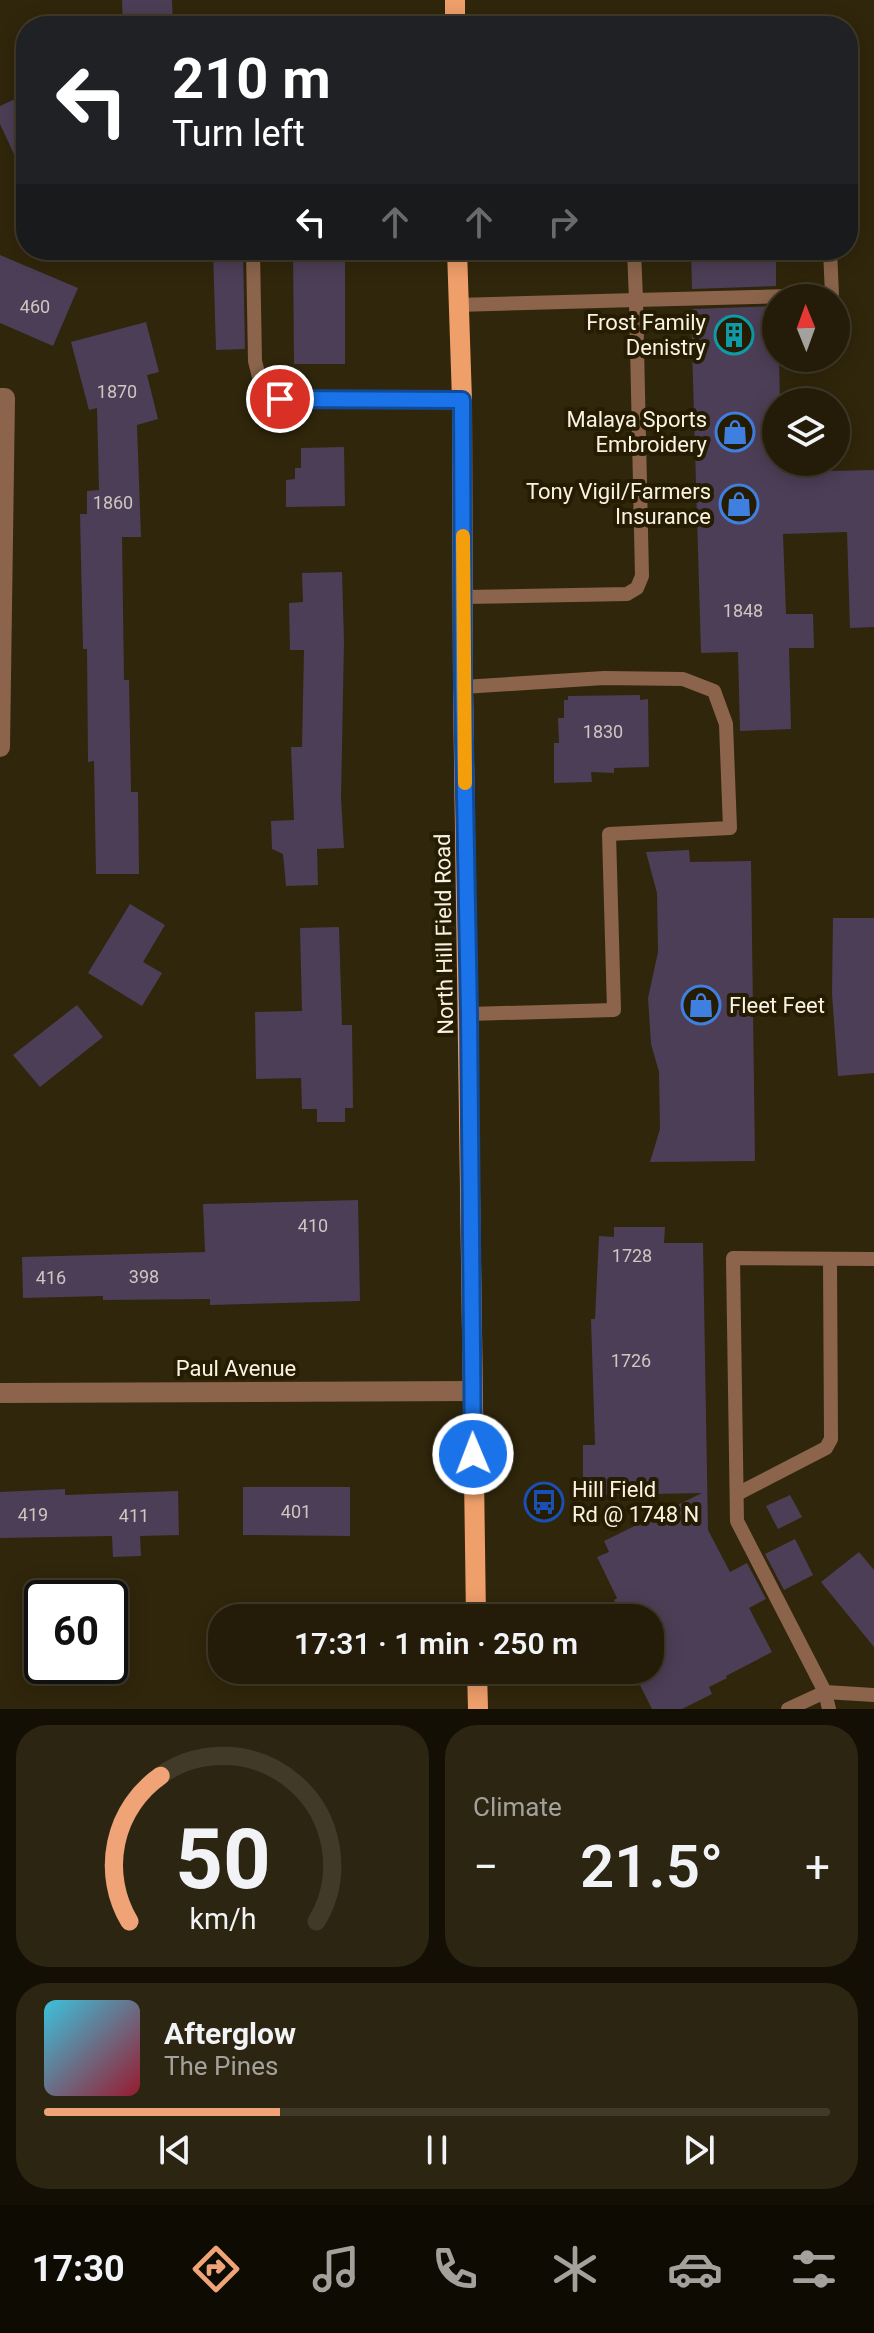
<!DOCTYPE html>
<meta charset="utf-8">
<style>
body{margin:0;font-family:Roboto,sans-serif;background:#2c2512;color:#f1f3f6;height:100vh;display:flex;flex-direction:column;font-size:30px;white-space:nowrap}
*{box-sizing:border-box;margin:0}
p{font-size:26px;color:#a3a19c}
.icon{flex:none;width:44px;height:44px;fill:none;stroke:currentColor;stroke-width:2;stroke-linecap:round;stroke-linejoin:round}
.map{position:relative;height:1709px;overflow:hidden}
.details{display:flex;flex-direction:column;gap:16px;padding:16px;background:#140f04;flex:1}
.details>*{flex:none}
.guide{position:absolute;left:16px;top:16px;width:842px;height:244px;border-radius:32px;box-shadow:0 4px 20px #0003,0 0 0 2px #413a29;background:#202124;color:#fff;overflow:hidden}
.needle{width:52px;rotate:359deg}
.buttons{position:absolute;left:762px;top:284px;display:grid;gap:16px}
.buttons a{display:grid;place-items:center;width:88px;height:88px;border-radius:50%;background:#241c08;box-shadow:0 4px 20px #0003,0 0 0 2px #413a29;font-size:40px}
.speed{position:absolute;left:24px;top:1580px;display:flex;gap:16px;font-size:40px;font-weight:700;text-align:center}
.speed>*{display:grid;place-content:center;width:104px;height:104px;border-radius:50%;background:#241c08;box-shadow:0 4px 20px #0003,0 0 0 2px #413a29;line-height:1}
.speed .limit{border:4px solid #111;border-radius:12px;background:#fff;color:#111}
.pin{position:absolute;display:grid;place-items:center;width:68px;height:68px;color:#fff;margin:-34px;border:4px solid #fff;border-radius:50%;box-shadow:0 2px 8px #0007}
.me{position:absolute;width:88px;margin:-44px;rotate:359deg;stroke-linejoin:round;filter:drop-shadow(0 0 6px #0008)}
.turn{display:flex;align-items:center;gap:28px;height:168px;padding:0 24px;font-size:36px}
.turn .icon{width:104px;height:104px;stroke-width:2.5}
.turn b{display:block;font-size:56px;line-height:68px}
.lanes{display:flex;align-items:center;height:76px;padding:0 24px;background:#0003;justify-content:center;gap:40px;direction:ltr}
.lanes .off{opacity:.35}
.big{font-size:60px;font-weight:600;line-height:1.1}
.details .card{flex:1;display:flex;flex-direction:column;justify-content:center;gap:12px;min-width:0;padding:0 28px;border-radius:32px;background:#2c2512}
.details .dial{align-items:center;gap:0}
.dial svg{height:208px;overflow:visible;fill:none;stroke:#413a29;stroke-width:7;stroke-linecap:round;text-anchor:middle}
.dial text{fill:#f1f3f6;stroke:none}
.song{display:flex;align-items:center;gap:24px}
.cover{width:96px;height:96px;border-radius:12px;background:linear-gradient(135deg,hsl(190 70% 55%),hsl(350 70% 35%))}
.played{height:8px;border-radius:4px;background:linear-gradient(90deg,#efa376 30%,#413a29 30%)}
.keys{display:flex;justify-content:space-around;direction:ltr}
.heat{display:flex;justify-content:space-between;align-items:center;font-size:44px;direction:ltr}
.details .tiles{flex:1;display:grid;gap:16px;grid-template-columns:1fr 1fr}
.card:last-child{grid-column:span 2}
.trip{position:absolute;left:208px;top:1604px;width:456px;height:80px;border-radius:32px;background:#241c08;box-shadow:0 4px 20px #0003,0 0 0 2px #413a29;font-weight:600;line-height:80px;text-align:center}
.dock{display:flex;height:128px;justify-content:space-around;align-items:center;background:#0e0b03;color:#a3a19c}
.dock .icon{width:56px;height:56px}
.dock .current{color:#efa376}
.dock b{font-size:36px;color:#f1f3f6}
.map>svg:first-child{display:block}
.building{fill:#4c3e56}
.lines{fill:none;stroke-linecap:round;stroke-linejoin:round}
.service{stroke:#8b644b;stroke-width:14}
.minor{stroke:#8b644b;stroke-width:20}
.primary{stroke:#ef9f6a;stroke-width:20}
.route-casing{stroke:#114b97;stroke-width:20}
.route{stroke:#1a73e8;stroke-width:14}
.slow{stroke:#f59e0b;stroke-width:14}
.labels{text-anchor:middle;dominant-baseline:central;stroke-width:8;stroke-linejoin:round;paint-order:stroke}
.number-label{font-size:18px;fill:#cec6c0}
.poi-label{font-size:22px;fill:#faf3e3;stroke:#261c02;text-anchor:end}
.street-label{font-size:22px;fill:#faf3e3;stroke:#261c02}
</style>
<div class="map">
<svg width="874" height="1709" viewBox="0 0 874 1709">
<rect width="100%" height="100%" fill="#30260b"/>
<!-- building -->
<g class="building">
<path d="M 122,0 L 172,0 L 173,26 L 123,26 Z"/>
<path d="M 26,94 L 26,180 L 0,124 L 0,106 Z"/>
<path d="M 213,250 L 243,250 L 245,349 L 216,350 Z"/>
<path d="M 293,250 L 345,250 L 345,364 L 294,364 Z"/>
<path d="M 691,250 L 776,250 L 776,286 L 692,289 Z"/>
<path d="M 0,255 L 78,288 L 53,346 L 0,323 Z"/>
<path d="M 776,306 L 776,358 L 779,358 L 780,402 L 776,402 L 776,462 L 782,462 L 782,472 L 874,470 L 874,627 L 850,628 L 847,532 L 783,534 L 786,614 L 813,614 L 814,648 L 789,648 L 791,729 L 740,731 L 738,652 L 701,653 L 691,313 L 693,309 Z"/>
<path d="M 146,322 L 159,372 L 147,375 L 158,419 L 137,425 L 141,537 L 122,537 L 124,680 L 129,680 L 131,792 L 138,792 L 139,874 L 96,874 L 94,761 L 88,762 L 87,649 L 83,649 L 80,514 L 87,514 L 87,491 L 99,490 L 97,408 L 89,410 L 71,342 Z"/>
<path d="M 344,447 L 345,506 L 286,507 L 286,480 L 295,479 L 295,468 L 301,468 L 301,448 Z"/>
<path d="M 342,572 L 344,641 L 341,799 L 344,848 L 317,849 L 318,885 L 286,886 L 283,854 L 272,849 L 271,821 L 294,820 L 291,747 L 302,747 L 304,650 L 290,650 L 289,603 L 303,602 L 302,573 Z"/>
<path d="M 640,695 L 640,700 L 648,699 L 649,767 L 614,768 L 614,773 L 591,772 L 592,782 L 554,783 L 554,743 L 559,743 L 558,718 L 564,718 L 564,700 L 568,700 L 568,696 Z"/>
<path d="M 689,850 L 690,862 L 751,861 L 755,1161 L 650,1162 L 660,1129 L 659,1072 L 651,1044 L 648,998 L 658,952 L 657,893 L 646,852 Z"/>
<path d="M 130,904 L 165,925 L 143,962 L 162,973 L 142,1006 L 88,973 Z"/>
<path d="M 833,918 L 874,918 L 874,1073 L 838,1076 L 832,994 Z"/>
<path d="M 339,927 L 342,1025 L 352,1025 L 353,1108 L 345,1108 L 345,1122 L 317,1122 L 317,1109 L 302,1109 L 301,1078 L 256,1079 L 255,1012 L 302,1011 L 300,928 Z"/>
<path d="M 77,1005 L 103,1037 L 40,1087 L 13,1055 Z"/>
<path d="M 358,1200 L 360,1301 L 210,1305 L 210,1299 L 103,1300 L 103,1296 L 23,1298 L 22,1257 L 205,1252 L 203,1204 Z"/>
<path d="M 614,1227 L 665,1227 L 664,1243 L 703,1243 L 708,1530 L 730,1572 L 747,1563 L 766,1599 L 749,1608 L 772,1652 L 726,1676 L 727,1678 L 709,1687 L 712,1694 L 682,1709 L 652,1709 L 636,1677 L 650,1670 L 650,1618 L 623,1618 L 614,1600 L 617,1598 L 597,1557 L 609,1552 L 604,1541 L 702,1493 L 604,1495 L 604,1489 L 583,1489 L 583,1445 L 595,1445 L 591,1319 L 595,1319 L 599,1236 L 614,1237 Z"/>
<path d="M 243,1487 L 350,1487 L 350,1536 L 243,1535 Z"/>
<path d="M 65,1489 L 65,1495 L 178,1491 L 179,1535 L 140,1536 L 141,1556 L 113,1557 L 112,1536 L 0,1538 L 0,1492 Z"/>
<path d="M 790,1495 L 802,1517 L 778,1529 L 766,1506 Z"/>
<path d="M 795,1539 L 813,1575 L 784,1590 L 765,1554 Z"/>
<path d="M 859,1552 L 874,1570 L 874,1647 L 821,1582 Z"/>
</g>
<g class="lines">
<!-- service -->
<g class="service">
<path d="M 253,250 L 255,361 L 259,377 L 280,399 L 462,400"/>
<path d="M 634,250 L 636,300 L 832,295 L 830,250"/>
<path d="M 457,305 L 636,300 L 642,576 L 637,588 L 627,594 L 464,597"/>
<path d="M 463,687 L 604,678 L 683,679 L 714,691 L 726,724 L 730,828 L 609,834 L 614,1010 L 469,1014"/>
<path d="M 737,1494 L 826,1448 L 831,1439 L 830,1259"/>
<path d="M 788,1709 L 825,1692 L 874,1695"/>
<path d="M 829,1709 L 825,1692 L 737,1521 L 733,1258 L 874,1259"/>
</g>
<!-- minor -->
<g class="minor">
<path d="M 0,398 L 5,398 L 0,747"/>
<path d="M 0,1393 L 472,1391"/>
</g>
<!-- primary -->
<g class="primary">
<path d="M 455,0 L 455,26"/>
<path d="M 457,250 L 462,400 L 463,687 L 476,1618"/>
<path d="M 477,1670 L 478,1709"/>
</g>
</g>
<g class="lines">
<!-- route casing -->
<g class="route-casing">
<path id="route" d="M 280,399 L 462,400 L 463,687 L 469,1014 L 473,1454"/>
</g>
<!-- route -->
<use href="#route" class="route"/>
<!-- slow -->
<path class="slow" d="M 463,536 L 465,783"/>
</g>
<!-- icons -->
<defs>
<g id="building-ring" transform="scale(2)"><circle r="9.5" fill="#261c02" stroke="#0f9aa8" stroke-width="1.5"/><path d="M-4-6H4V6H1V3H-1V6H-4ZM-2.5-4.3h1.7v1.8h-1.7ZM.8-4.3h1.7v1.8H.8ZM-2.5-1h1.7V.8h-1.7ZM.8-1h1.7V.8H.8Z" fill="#0f9aa8"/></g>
<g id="shop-ring" transform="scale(2)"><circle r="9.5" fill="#261c02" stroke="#3f7fe0" stroke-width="1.5"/><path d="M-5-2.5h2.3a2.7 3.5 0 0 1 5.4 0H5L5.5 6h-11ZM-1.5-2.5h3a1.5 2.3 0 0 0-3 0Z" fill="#3f7fe0"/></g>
<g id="bus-ring" transform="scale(2)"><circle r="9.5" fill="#261c02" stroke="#1a4fb4" stroke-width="1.5"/><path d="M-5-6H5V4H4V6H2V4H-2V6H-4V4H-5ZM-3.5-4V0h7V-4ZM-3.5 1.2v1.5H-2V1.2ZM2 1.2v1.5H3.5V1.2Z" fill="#1a4fb4"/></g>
</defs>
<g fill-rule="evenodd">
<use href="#building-ring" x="734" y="335"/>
<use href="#shop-ring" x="735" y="432"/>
<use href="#shop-ring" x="739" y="504"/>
<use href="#shop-ring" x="701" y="1005"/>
<use href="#bus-ring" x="544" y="1502"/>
</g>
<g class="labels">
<!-- number labels -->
<g class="number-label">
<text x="35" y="306">460</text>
<text x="117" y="391">1870</text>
<text x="113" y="502">1860</text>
<text x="743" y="610">1848</text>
<text x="603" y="731">1830</text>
<text x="313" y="1225">410</text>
<text x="632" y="1255">1728</text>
<text x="144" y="1276">398</text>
<text x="51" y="1277">416</text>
<text x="631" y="1360">1726</text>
<text x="296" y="1511">401</text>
<text x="33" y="1514">419</text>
<text x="134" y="1515">411</text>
</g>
<!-- poi labels -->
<g class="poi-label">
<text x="706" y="322">Frost Family<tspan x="706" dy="25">Denistry</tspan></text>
<text x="707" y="419">Malaya Sports<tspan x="707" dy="25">Embroidery</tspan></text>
<text x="711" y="491">Tony Vigil/Farmers<tspan x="711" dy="25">Insurance</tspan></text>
<text x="729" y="1005" text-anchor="start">Fleet Feet</text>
<text x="572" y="1489" text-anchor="start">Hill Field<tspan x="572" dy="25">Rd @ 1748 N</tspan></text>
</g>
<!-- street labels -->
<g class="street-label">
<text transform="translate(444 934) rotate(-91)">North Hill Field Road</text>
<text x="236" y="1368">Paul Avenue</text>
</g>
</g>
</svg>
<div class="buttons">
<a><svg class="needle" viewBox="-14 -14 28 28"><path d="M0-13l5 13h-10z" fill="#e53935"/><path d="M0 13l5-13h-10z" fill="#a3a19c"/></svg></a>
<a><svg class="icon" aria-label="layers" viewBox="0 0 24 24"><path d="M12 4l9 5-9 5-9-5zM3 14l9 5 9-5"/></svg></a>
</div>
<div class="speed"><div class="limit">60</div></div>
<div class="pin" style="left:280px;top:399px;background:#d93025"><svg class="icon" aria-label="arrive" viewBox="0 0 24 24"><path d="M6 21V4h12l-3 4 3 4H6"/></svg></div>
<svg class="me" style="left:473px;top:1454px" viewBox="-20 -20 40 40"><circle r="17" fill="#1a73e8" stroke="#fff" stroke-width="3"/><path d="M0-11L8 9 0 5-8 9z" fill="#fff"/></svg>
<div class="trip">17:31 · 1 min · 250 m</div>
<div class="guide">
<div class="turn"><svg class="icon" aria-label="left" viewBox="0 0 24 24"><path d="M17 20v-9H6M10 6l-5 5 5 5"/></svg><div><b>210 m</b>Turn left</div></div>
<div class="lanes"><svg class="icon" aria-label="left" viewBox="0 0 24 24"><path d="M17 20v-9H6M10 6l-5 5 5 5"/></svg><svg class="icon off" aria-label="ahead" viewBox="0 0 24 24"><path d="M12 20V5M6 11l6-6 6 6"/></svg><svg class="icon off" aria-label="ahead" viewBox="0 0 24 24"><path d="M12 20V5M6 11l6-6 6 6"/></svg><svg class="icon off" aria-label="right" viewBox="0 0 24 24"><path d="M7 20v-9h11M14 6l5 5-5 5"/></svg></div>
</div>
</div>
<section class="details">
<div class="tiles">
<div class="card dial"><svg viewBox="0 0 100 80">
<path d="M14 69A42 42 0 1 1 86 69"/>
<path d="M14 69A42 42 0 0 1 26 13" stroke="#efa376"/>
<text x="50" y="56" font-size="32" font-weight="700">50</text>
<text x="50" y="72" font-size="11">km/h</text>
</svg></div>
<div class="card"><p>Climate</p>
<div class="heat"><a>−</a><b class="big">21.5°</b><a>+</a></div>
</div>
<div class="card">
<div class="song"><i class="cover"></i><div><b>Afterglow</b><p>The Pines</p></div></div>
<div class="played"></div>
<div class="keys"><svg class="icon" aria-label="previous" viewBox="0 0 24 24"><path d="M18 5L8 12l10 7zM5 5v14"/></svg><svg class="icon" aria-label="pause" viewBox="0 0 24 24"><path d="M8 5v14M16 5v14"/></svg><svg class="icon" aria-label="next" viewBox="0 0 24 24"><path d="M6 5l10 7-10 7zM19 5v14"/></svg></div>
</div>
</div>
</section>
<nav class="dock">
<b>17:30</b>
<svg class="icon current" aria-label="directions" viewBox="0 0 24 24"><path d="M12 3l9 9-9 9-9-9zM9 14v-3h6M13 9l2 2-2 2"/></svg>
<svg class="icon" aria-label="music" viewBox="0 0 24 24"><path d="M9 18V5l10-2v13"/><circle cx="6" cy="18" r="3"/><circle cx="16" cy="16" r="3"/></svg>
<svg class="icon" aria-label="phone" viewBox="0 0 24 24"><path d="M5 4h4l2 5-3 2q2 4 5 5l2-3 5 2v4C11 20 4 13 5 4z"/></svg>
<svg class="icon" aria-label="climate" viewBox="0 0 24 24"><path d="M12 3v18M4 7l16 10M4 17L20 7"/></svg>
<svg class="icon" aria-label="car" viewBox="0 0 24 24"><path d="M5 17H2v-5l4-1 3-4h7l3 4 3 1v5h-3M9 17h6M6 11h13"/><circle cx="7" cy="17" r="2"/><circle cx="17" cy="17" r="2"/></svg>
<svg class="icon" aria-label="filters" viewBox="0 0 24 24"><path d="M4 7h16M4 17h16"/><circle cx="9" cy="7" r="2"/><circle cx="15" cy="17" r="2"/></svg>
</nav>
